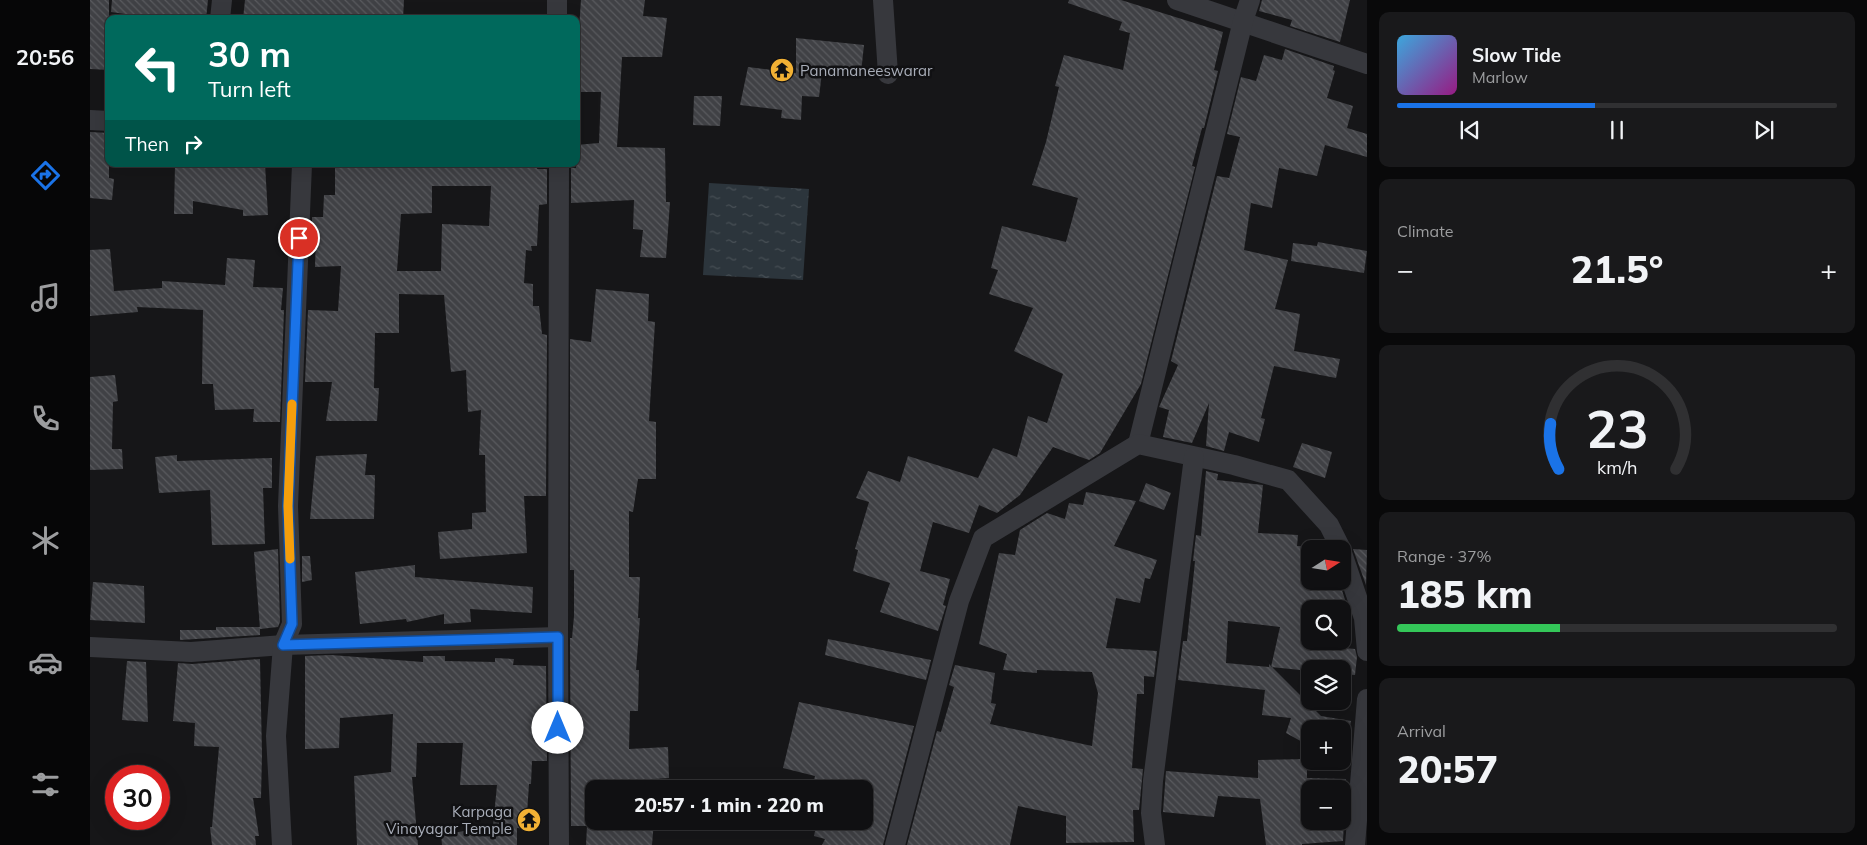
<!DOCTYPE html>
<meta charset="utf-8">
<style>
body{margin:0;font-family:Mulish,sans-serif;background:#19191b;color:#f1f3f6;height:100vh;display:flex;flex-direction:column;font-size:19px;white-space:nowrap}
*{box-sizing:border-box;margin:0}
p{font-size:16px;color:#9c9d9f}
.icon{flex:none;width:28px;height:28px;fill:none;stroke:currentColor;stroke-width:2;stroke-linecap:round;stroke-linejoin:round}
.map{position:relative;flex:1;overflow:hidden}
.details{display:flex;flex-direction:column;gap:12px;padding:12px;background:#09090a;width:500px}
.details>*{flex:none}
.top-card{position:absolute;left:15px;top:15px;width:475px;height:152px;border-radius:10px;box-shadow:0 5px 20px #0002,0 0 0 1px #303032;background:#00695c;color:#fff;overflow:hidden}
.needle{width:32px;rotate:78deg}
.buttons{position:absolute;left:1211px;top:540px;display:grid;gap:10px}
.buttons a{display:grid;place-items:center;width:50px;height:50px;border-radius:10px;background:#101012;box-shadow:0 5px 20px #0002,0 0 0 1px #303032;font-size:25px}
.speed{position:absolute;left:15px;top:765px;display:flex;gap:10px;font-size:25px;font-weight:700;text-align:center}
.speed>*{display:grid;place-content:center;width:65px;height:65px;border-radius:50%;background:#101012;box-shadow:0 5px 20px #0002,0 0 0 1px #303032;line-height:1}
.speed .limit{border:8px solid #d22;background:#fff;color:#111}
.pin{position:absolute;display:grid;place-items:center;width:42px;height:42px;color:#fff;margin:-21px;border:2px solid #fff;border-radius:50%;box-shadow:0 1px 5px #0007}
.me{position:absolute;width:55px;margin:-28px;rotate:0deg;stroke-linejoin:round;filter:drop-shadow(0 0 4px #0008)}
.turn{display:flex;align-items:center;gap:18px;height:105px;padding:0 20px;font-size:22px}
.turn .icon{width:65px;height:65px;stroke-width:2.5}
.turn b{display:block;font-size:35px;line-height:42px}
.then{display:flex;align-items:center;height:48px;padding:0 20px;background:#0003;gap:10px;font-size:19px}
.big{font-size:38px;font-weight:800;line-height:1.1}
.details .card{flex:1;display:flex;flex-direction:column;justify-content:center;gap:8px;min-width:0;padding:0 18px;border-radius:10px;background:#19191b}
.details .dial{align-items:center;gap:0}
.dial svg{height:130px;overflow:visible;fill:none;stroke:#303032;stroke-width:7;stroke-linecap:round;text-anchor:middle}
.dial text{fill:#f1f3f6;stroke:none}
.song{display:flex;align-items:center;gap:15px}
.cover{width:60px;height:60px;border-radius:8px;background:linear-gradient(135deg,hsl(200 70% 55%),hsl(310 70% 35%))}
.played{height:5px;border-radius:2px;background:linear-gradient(90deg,#1a73e8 45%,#303032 45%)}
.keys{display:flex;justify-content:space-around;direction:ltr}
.heat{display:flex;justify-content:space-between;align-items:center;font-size:28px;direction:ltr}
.charge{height:8px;border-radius:4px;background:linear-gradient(90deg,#34c759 37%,#303032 0)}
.trip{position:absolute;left:495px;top:780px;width:288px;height:50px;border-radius:10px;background:#101012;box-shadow:0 5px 20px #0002,0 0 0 1px #303032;font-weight:800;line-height:50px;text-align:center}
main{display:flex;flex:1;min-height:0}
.dock{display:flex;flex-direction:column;width:90px;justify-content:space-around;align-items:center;background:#060607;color:#9c9d9f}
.dock .icon{width:35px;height:35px}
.dock .active{color:#1a73e8}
.dock b{font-size:22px;color:#f1f3f6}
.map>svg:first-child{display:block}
.water{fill:url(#water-ripples)}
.building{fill:url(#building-back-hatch);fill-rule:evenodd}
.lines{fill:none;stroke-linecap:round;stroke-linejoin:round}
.street{stroke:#37383d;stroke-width:20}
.route-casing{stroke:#114b97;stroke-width:12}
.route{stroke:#1a73e8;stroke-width:9}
.slow{stroke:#f59e0b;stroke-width:9}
.labels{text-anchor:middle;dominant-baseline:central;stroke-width:5;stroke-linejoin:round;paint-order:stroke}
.poi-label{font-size:15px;fill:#a8adb8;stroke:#111113;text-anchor:start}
</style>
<main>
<nav class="dock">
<b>20:56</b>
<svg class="icon active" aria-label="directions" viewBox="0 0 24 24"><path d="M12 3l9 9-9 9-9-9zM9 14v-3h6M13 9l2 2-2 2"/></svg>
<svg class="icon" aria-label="music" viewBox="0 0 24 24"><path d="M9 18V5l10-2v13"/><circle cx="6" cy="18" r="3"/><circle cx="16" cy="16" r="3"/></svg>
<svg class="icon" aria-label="phone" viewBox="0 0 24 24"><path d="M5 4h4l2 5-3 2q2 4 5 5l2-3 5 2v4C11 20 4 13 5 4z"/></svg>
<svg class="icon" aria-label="climate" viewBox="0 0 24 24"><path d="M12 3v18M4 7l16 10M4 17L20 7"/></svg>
<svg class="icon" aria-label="car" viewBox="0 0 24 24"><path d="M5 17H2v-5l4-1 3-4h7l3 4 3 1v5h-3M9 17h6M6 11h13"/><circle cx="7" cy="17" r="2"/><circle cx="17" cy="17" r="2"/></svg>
<svg class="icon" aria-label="filters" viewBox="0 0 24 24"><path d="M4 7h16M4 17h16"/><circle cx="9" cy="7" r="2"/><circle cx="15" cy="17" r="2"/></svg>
</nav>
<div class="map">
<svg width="1277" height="845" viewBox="0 0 1277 845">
<defs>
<pattern id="water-ripples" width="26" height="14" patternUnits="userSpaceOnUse" patternTransform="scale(1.25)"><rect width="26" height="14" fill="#2c353c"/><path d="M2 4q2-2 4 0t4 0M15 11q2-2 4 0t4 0" fill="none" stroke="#485056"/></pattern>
<pattern id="building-back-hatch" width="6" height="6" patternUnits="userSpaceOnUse" patternTransform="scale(1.25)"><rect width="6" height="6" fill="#404145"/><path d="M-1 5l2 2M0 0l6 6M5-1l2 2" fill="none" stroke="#595a5e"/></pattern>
</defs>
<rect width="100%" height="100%" fill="#161618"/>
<!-- water -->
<path class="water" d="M 619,183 L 719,189 L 713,280 L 613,275 Z"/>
<!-- building -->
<g class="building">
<path d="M 0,0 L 19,0 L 19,70 L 0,69 Z"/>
<path d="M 22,0 L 118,0 L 116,19 L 71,19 L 21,12 Z"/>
<path d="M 155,0 L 314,0 L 313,19 L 153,19 Z"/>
<path d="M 491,0 L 555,0 L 553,16 L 577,18 L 572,57 L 532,57 L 527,147 L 575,148 L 576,202 L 580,202 L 576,258 L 550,257 L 553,230 L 543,229 L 544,200 L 481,203 L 481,168 L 486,168 L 486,145 L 509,143 L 511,92 L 486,92 L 486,29 L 489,29 Z"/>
<path d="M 979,0 L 1031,0 L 1133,32 L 1124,70 L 1128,71 L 1114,128 L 1112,128 L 1102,166 L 1105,167 L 1051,384 L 1010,453 L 999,460 L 963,447 L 930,495 L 907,513 L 889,505 L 879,533 L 843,522 L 830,571 L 860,579 L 853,605 L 856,606 L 848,631 L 790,612 L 800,583 L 763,571 L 768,550 L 765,549 L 779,502 L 766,498 L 778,471 L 810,482 L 818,456 L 888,478 L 903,448 L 927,457 L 938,416 L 957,423 L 973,374 L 924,351 L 943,308 L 899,294 L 908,270 L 901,268 L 912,226 L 976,242 L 988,198 L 942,185 L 956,142 L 969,87 L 965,86 L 974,55 L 1033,70 L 1040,33 L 1029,30 L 1032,22 L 978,3 Z"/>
<path d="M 1172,0 L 1260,0 L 1250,42 L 1200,26 L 1202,20 L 1169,11 Z"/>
<path d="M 706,38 L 774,45 L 771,73 L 732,72 L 729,97 L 712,96 L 711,120 L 691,118 L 692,110 L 650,105 L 658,67 L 706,73 Z"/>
<path d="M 1195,49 L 1244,66 L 1243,70 L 1245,71 L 1237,98 L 1263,106 L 1257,128 L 1277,134 L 1277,157 L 1235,145 L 1227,176 L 1189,168 L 1182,208 L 1161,203 L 1154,250 L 1198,260 L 1185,309 L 1210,314 L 1204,351 L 1250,359 L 1246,378 L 1184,366 L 1171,418 L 1175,419 L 1169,442 L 1139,432 L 1134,451 L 1116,446 L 1119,403 L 1102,443 L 1073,437 L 1079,410 L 1069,407 L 1088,365 L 1081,361 L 1127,176 L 1139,178 L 1150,137 L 1137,134 L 1151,77 L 1166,81 L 1174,55 L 1192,60 Z"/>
<path d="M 604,96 L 632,96 L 630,126 L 603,125 Z"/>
<path d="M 0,132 L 19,133 L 19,178 L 24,179 L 22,200 L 0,198 Z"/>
<path d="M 85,164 L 175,164 L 178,215 L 153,216 L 153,210 L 103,201 L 103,214 L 84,214 Z"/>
<path d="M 245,164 L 403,164 L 448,166 L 447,169 L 457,169 L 457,204 L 449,205 L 447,246 L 441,246 L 442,251 L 436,250 L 434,283 L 443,284 L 443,306 L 449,306 L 452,334 L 457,335 L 456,496 L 434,496 L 437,553 L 350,559 L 348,532 L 382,529 L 382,513 L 396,512 L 395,455 L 389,455 L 391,410 L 378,412 L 376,370 L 361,372 L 354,295 L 309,294 L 309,333 L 285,333 L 284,388 L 289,388 L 287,421 L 236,421 L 242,382 L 215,382 L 218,310 L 248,311 L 251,266 L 225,267 L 226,235 L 222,235 L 222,217 L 233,217 L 234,195 L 245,195 ZM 342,186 L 401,186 L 399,226 L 352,224 L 351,271 L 307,271 L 311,214 L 342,213 Z"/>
<path d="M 1228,242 L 1277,251 L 1274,273 L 1201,261 L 1203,243 L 1227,246 Z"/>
<path d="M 20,249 L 24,291 L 72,288 L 72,281 L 135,285 L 137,258 L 165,260 L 163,287 L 193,288 L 191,310 L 194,310 L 190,422 L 163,422 L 164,409 L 125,410 L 123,384 L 112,384 L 113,310 L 47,307 L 48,312 L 0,316 L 0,250 Z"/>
<path d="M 506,289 L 559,294 L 558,321 L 565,322 L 559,421 L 566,422 L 566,479 L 548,479 L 543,512 L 539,511 L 539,577 L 550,577 L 548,618 L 550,618 L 546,670 L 549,670 L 548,711 L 540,711 L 539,749 L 578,747 L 579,778 L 504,783 L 504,821 L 564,821 L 562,845 L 496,845 L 497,826 L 481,826 L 480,638 L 482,638 L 484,616 L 484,570 L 480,570 L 480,339 L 501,342 Z"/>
<path d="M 25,375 L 28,401 L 23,402 L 22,449 L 32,449 L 33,469 L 0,470 L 0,377 Z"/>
<path d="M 1212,443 L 1242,452 L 1235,478 L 1203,467 Z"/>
<path d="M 277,454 L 275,475 L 285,475 L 284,519 L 220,519 L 226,456 Z"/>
<path d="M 87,455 L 87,461 L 182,458 L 182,488 L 173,488 L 175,544 L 122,545 L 120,490 L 69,493 L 65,457 Z"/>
<path d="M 1116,471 L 1128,474 L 1127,480 L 1173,485 L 1168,533 L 1208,535 L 1207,546 L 1237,547 L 1238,549 L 1220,549 L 1220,581 L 1249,581 L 1257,606 L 1247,609 L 1220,609 L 1220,641 L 1233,641 L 1233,646 L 1265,649 L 1267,657 L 1265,675 L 1252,674 L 1252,669 L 1220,669 L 1220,671 L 1181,667 L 1190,627 L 1138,621 L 1136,663 L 1179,667 L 1179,664 L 1210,695 L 1215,684 L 1215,700 L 1231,716 L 1261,721 L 1257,739 L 1252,738 L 1252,729 L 1220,729 L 1220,734 L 1216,734 L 1216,744 L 1196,733 L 1201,718 L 1172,715 L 1175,690 L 1088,680 L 1093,641 L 1097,641 L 1105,561 L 1103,561 L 1106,535 L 1111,536 Z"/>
<path d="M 1056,483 L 1081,493 L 1074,510 L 1049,501 Z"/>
<path d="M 996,492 L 1046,501 L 1024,546 L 1067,560 L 1060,579 L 1055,578 L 1050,603 L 1026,598 L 1016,648 L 1067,651 L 1064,677 L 1054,676 L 1054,694 L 1047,694 L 1042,768 L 1053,769 L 1049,810 L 1043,810 L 1044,842 L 976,843 L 976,816 L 928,806 L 920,845 L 817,845 L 847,731 L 851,732 L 864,687 L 859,685 L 865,665 L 905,673 L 901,703 L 906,704 L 900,724 L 1002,746 L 1008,693 L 1002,672 L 947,670 L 947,673 L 913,670 L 917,654 L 889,644 L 909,553 L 925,555 L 930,530 L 957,513 L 975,519 L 979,503 L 993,505 Z"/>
<path d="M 188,549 L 190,622 L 188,627 L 170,629 L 164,552 Z"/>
<path d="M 1263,549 L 1277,550 L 1276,585 Z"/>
<path d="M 212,556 L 220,556 L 222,580 L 212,582 Z"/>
<path d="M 325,565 L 325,577 L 443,587 L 442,613 L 380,609 L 381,622 L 354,624 L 354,614 L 317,622 L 316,619 L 270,624 L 265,572 Z"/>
<path d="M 3,582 L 54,586 L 55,623 L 0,620 Z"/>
<path d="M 126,627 L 170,627 L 170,635 L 90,640 L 90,630 L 126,630 Z"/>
<path d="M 738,639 L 841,660 L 836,680 L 735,655 Z"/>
<path d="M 241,655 L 333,662 L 333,656 L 355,656 L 355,661 L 405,662 L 405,658 L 424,659 L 423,665 L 456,666 L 457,761 L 442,761 L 441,784 L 439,784 L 436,829 L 427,828 L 427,845 L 352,845 L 351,835 L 403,826 L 407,785 L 370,785 L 373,743 L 327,743 L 326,777 L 322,777 L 328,845 L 267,845 L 264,776 L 301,772 L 303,714 L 250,718 L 249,748 L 215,749 L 215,656 Z"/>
<path d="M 170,659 L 172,754 L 171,798 L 163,798 L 169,836 L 165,836 L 166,845 L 122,845 L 120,827 L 122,827 L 129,747 L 104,746 L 105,723 L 83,721 L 88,663 L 102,664 Z"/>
<path d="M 37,661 L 56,662 L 58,722 L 32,720 Z"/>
<path d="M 709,702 L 824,726 L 793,845 L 732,845 L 735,839 L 724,836 L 727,821 L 774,821 L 774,789 L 722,789 L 725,776 L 693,768 Z"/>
<path d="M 1217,759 L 1217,778 L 1256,779 L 1253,841 L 1212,844 L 1212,845 L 1176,845 L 1170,799 L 1128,796 L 1124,817 L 1073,812 L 1076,771 L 1168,778 L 1168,760 ZM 1220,789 L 1252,789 L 1252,821 L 1220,821 Z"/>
</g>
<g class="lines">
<!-- street -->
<g class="street">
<path d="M 467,0 L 467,19"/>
<path d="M 793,0 L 798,74"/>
<path d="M 1087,0 L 1277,64"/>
<path d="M 130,19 L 132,0"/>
<path d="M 0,120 L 19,121"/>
<path d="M 1048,444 L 1153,21 L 1160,0"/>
<path d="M 1252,553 L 1274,618 L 1277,651"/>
<path d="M 0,647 L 101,652 L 193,645 L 468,637"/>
<path d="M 192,845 L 186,736 L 193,645 L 202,624 L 198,506 L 212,164"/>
<path d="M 469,845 L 468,637 L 469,164"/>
<path d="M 805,845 L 869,601 L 893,538 L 1048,444 L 1144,465 L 1198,480 L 1239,525 L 1251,549"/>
<path d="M 1065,845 L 1061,813 L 1063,781 L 1104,457"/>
<path d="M 1265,845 L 1277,699"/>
</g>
</g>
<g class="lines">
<!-- route casing -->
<g class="route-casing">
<path id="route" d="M 209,238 L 198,506 L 202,624 L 193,645 L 468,637 L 468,728"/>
</g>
<!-- route -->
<use href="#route" class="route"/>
<!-- slow -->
<path class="slow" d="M 200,559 L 198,506 L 202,404"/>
</g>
<!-- icons -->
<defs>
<g id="temple-disc" transform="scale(1.25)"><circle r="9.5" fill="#f2b134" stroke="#111113"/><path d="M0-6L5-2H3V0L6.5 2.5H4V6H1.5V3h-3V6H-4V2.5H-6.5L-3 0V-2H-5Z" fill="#111"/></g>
</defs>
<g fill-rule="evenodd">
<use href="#temple-disc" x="692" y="70"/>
<use href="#temple-disc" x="439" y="820"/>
</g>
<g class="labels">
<!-- poi labels -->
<g class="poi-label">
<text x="710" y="70">Panamaneeswarar</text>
<text x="422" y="811" text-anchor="end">Karpaga<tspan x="422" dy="17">Vinayagar Temple</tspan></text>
</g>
</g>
</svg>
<div class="buttons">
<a><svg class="needle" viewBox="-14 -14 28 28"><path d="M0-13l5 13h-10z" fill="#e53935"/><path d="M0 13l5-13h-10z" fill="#9c9d9f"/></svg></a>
<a><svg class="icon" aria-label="search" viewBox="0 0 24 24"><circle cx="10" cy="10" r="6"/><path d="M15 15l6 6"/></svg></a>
<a><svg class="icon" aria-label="layers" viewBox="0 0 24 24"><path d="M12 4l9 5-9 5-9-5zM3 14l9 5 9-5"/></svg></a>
<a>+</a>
<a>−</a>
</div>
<div class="speed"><div class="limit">30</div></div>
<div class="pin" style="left:209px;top:238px;background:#d93025"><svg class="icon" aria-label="arrive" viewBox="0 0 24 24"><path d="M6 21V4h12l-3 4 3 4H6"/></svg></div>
<svg class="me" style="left:468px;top:728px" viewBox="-20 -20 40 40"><circle r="19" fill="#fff"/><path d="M0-13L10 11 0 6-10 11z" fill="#1a73e8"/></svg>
<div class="trip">20:57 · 1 min · 220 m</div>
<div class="top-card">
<div class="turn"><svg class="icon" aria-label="left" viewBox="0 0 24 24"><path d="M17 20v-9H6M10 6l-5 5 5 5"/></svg><div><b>30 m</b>Turn left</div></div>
<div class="then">Then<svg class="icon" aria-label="right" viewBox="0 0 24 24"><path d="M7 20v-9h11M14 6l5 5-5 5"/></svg></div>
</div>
</div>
<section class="details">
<div class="card">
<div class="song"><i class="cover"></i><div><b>Slow Tide</b><p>Marlow</p></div></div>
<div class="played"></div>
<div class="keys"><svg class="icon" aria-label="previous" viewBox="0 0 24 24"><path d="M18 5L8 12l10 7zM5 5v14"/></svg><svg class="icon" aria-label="pause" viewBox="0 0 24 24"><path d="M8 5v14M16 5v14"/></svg><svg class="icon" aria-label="next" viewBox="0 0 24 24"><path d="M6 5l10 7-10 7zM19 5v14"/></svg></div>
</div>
<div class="card"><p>Climate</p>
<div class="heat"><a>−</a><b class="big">21.5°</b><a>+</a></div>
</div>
<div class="card dial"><svg viewBox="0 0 100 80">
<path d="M14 69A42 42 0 1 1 86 69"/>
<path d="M14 69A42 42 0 0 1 9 41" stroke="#1a73e8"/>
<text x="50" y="56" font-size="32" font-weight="700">23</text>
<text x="50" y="72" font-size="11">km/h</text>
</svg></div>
<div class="card"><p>Range · 37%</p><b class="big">185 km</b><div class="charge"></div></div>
<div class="card"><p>Arrival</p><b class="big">20:57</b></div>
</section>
</main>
